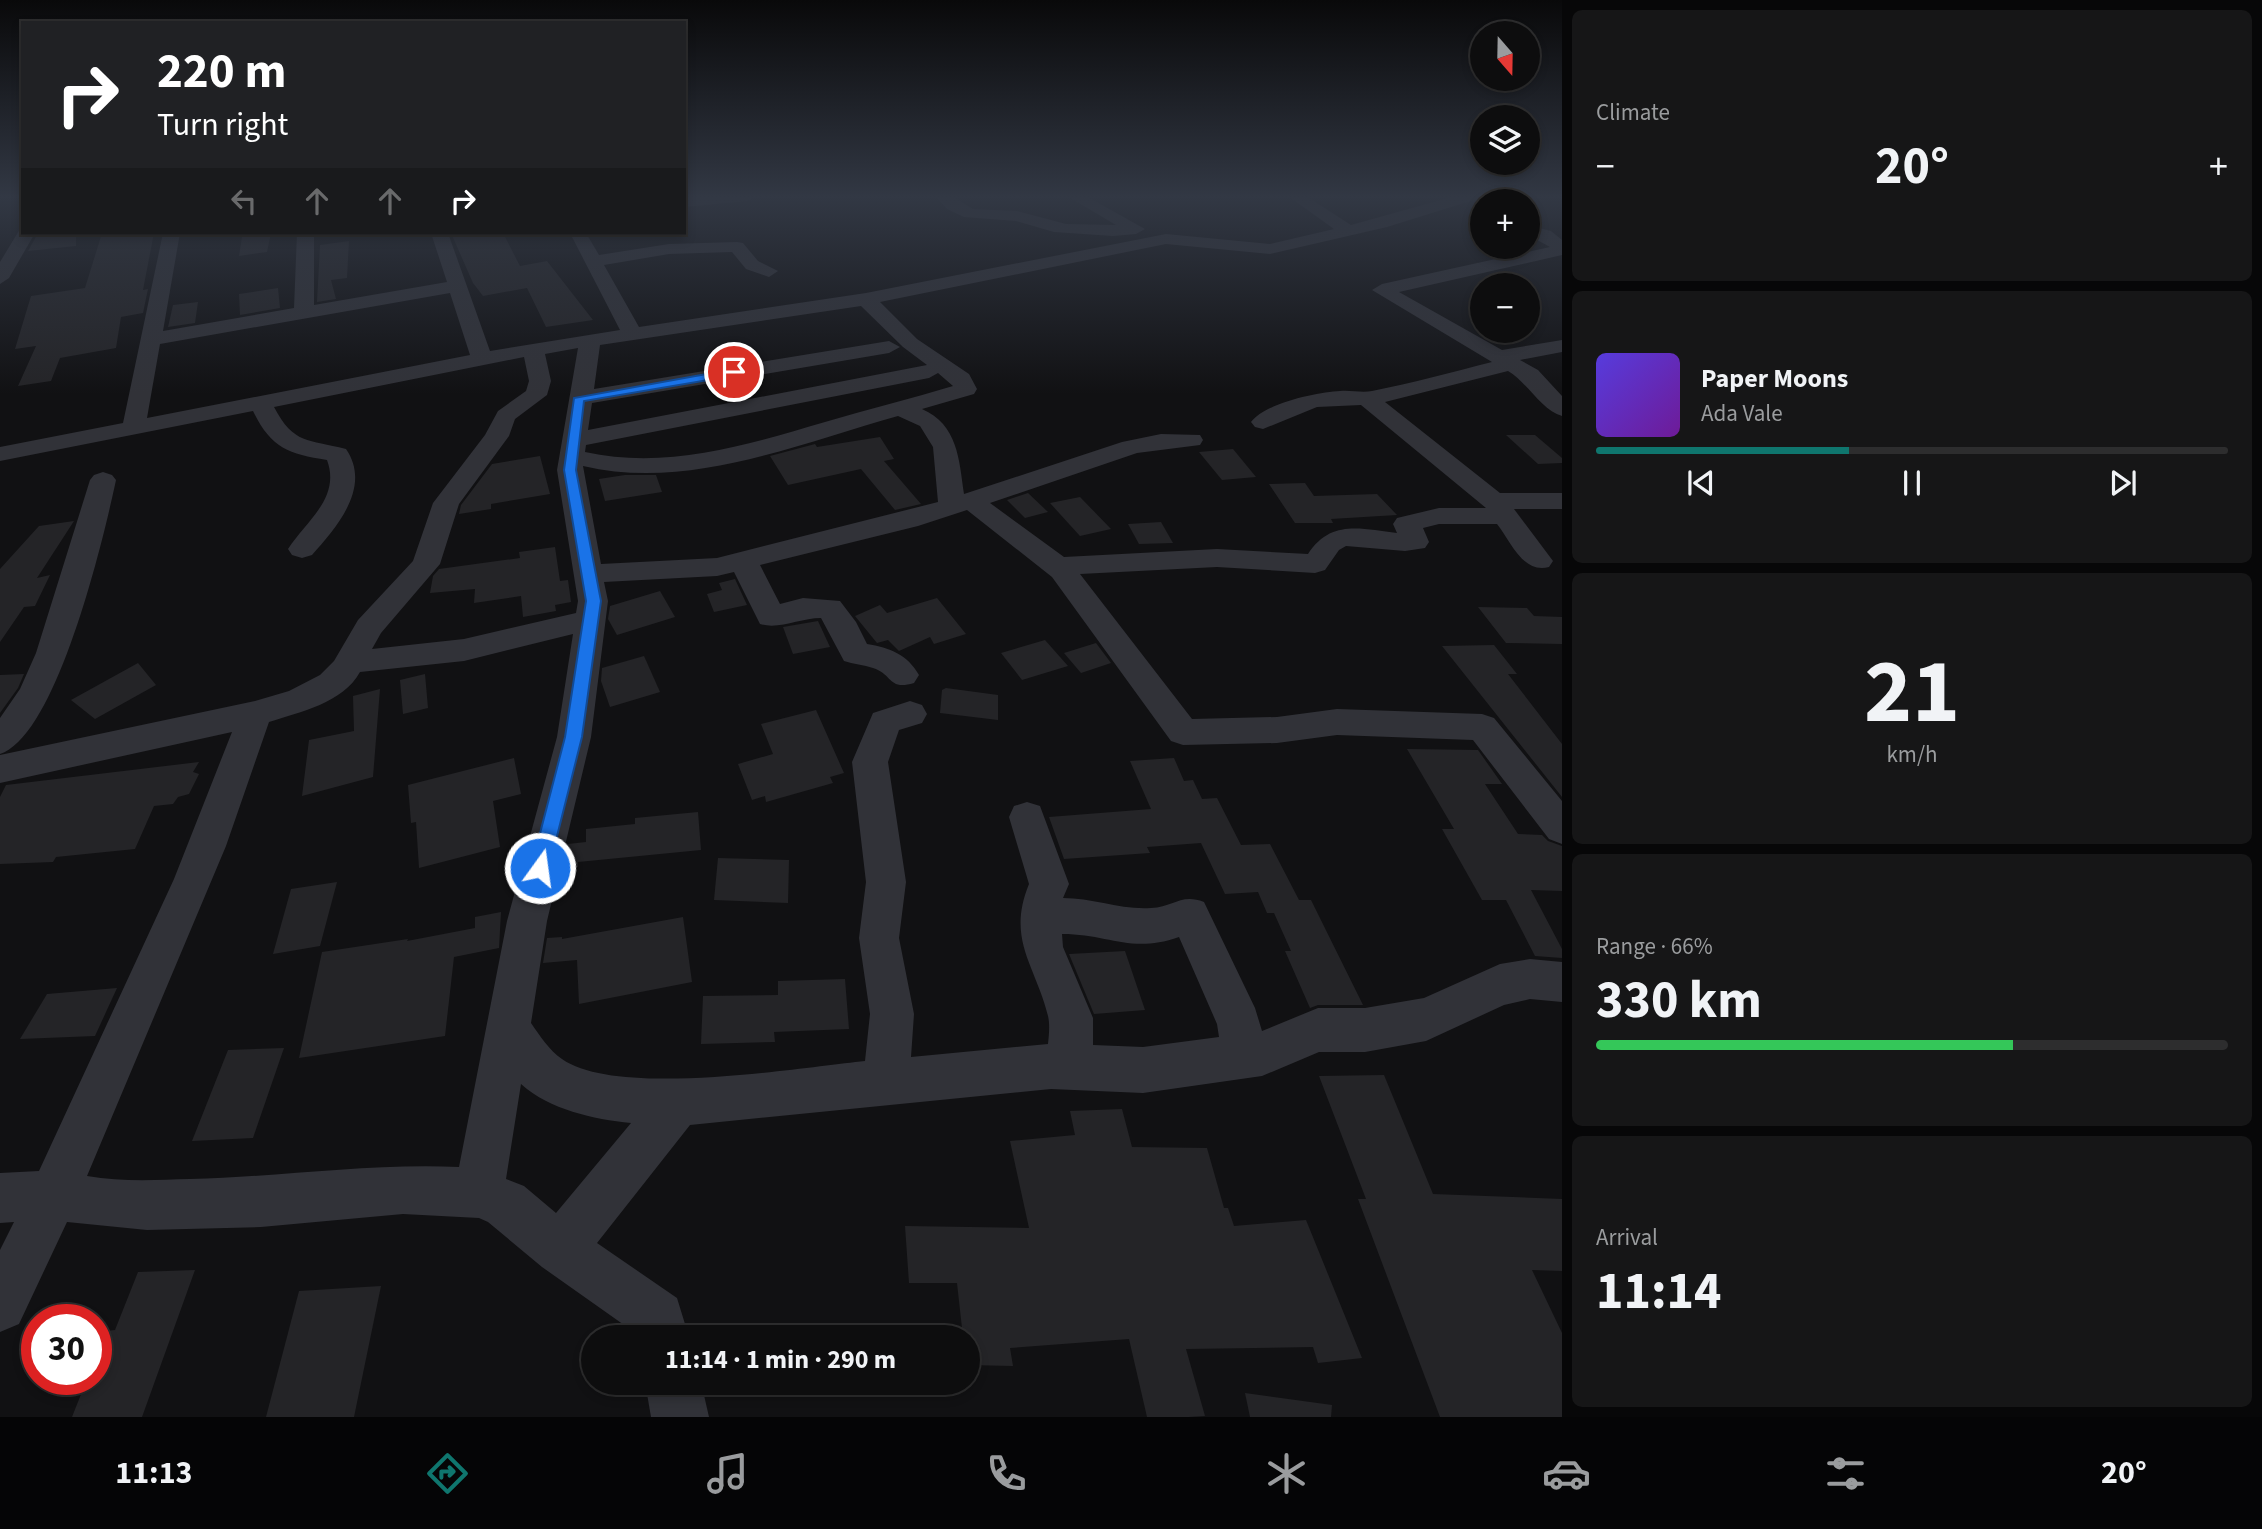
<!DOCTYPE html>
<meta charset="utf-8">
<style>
body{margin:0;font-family:"Source Sans 3",sans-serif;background:#161617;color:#f1f3f6;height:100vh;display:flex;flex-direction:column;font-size:26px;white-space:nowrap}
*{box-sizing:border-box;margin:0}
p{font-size:23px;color:#9a9c9e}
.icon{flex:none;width:38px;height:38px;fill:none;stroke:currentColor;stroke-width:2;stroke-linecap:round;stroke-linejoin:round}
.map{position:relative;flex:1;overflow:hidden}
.side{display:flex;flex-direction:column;gap:10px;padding:10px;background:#070708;width:700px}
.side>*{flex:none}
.guide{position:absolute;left:21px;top:21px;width:665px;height:214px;border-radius:0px;box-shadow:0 4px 10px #0003,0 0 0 2px #2d2d2e;background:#202124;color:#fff;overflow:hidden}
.needle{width:46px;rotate:160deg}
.fabs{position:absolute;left:1470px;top:21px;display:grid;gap:14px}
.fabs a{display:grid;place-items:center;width:70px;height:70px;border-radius:50%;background:#0d0d0e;box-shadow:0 4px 10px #0003,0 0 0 2px #2d2d2e;font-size:35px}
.speed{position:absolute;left:21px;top:1304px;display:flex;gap:14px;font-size:35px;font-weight:700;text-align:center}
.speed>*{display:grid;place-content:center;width:91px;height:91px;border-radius:50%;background:#0d0d0e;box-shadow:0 4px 10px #0003,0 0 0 2px #2d2d2e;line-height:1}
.speed .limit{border:10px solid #d22;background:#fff;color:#111}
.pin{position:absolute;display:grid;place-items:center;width:60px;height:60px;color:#fff;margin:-30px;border:4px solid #fff;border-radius:50%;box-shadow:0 2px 7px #0007}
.me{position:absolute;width:77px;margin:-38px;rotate:14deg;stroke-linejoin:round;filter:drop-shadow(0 0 5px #0008)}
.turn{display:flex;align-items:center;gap:24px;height:147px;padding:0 21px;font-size:32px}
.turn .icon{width:91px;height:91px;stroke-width:2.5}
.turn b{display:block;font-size:49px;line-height:60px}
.lanes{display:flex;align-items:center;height:66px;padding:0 21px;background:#0003;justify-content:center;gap:35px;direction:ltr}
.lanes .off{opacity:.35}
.big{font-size:52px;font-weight:700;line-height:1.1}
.side .card{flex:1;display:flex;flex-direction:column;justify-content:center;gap:10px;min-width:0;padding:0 24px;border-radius:10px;background:#161617}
.side .dial{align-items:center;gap:0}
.dial b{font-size:91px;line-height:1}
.song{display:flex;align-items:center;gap:21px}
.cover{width:84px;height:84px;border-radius:10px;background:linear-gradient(135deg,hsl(250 70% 55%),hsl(280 70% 35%))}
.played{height:7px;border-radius:4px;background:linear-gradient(90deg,#0f766e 40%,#2d2d2e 40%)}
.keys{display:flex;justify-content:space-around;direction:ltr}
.heat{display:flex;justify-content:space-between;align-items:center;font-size:38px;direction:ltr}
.charge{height:10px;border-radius:5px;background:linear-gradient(90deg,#34c759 66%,#2d2d2e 0)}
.trip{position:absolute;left:581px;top:1325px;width:399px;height:70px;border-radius:35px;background:#0d0d0e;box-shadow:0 4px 10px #0003,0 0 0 2px #2d2d2e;font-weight:700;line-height:70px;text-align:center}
.tab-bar{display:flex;height:112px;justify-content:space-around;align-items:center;background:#050506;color:#9a9c9e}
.tab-bar .icon{width:49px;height:49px}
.tab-bar .active{color:#0f766e}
.tab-bar b{font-size:32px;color:#f1f3f6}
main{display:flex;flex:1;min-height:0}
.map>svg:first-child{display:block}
.building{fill:#242427}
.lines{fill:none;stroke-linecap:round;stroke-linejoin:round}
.minor{fill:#313238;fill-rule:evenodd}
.route{fill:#1a73e8;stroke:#114b97;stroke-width:2}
</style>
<main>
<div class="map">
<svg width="1562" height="1417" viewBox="0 0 1562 1417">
<rect width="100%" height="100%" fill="#111113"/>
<!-- building -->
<g class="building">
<path d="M 38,233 L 76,233 L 76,246 L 28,251 Z"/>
<path d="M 102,233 L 154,233 L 143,290 L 148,289 L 143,313 L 121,317 L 116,348 L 60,358 L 51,381 L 18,386 L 36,346 L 15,349 L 31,296 L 85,288 Z"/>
<path d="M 271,233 L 267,252 L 239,256 L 242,237 Z"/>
<path d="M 451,233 L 503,233 L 520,266 L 547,261 L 593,320 L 546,327 L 527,288 L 483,296 L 473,283 Z"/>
<path d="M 349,241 L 347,278 L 331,280 L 336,299 L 317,302 L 320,245 Z"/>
<path d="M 278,288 L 280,308 L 240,315 L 239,294 Z"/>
<path d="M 198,302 L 195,323 L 168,327 L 173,305 Z"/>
<path d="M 1506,435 L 1535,435 L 1562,458 L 1562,463 L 1538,464 Z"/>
<path d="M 880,437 L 894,459 L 884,461 L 921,504 L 895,510 L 861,469 L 788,485 L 770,456 L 815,444 L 817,447 Z"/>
<path d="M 1233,449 L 1256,477 L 1222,480 L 1199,452 Z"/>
<path d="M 540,456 L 550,494 L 491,504 L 491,509 L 459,514 L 461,505 L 492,464 Z"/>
<path d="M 625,475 L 656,475 L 662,492 L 605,501 L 599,479 Z"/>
<path d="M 1305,483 L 1314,496 L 1377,494 L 1397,515 L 1331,519 L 1333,523 L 1295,523 L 1269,484 Z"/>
<path d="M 1028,493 L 1048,512 L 1025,518 L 1007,500 Z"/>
<path d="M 1080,497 L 1111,529 L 1080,536 L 1050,503 Z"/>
<path d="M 74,521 L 37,578 L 50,575 L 35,606 L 24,607 L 0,642 L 0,569 L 39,526 Z"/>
<path d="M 1161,522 L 1173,543 L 1139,544 L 1128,524 Z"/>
<path d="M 555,547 L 560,581 L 568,580 L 571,602 L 555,605 L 556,611 L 523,617 L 521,596 L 474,603 L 475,589 L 430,593 L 433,576 L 439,569 L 520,558 L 519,552 Z"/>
<path d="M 735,579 L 747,605 L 714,612 L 707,594 L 722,590 L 719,583 Z"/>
<path d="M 660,591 L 675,617 L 617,635 L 608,619 L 610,606 Z"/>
<path d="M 937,598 L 966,634 L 934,644 L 930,637 L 899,651 L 888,640 L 877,643 L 855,616 L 880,605 L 887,613 Z"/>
<path d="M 1478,607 L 1527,608 L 1534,616 L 1562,617 L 1562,644 L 1506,643 Z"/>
<path d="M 818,621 L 830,647 L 793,654 L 783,627 Z"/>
<path d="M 1045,640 L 1068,666 L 1022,680 L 1001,653 Z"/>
<path d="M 1096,643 L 1111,663 L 1081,673 L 1064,653 Z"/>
<path d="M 1494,645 L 1517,674 L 1508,674 L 1562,744 L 1562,797 L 1442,646 Z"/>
<path d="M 644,656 L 660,692 L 610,707 L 601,681 L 602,668 Z"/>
<path d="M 138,663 L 156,685 L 95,719 L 71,700 Z"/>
<path d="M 24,674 L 18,688 L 0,713 L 0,675 Z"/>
<path d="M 425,674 L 428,708 L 403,714 L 400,680 Z"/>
<path d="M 946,688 L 998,695 L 998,720 L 940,713 L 942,690 Z"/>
<path d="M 380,689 L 373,777 L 302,796 L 309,740 L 354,731 L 353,696 Z"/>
<path d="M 816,710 L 844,773 L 830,777 L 833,783 L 766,802 L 765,796 L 752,800 L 738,764 L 773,754 L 761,724 Z"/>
<path d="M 1407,749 L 1478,750 L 1502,784 L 1485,784 L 1518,834 L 1542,835 L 1548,841 L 1562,846 L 1562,891 L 1531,890 L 1562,949 L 1562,958 L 1535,956 L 1506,900 L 1482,900 L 1442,829 L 1454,829 Z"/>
<path d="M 514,758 L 521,794 L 493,801 L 500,847 L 419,868 L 416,822 L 411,823 L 408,785 Z"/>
<path d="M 1174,758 L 1184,781 L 1193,780 L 1202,799 L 1217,798 L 1241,845 L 1270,844 L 1299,900 L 1311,900 L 1363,1005 L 1318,1005 L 1310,1008 L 1285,951 L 1291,951 L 1274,913 L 1267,913 L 1258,892 L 1225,894 L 1201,843 L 1147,847 L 1150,853 L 1064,859 L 1049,817 L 1151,809 L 1130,761 Z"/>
<path d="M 199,762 L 193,772 L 199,774 L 189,794 L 178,797 L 173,804 L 154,806 L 135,849 L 56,857 L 53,862 L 0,864 L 0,797 L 6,785 Z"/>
<path d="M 698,812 L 701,850 L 578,862 L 578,867 L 562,869 L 568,844 L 586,842 L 586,829 L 635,824 L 635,818 Z"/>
<path d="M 718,858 L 789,860 L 788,903 L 714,900 Z"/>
<path d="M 337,882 L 320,946 L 273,954 L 291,889 Z"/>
<path d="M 501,912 L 499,948 L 454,957 L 445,1036 L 299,1058 L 322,952 L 408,939 L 407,941 L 475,928 L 475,917 Z"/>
<path d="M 683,917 L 692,982 L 579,1004 L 577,960 L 543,963 L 547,938 L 562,937 L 562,939 Z"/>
<path d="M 1125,951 L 1145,1010 L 1094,1014 L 1069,954 Z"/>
<path d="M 845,979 L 849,1029 L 774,1032 L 775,1042 L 701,1044 L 703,996 L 778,995 L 778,981 Z"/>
<path d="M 117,988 L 95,1036 L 20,1039 L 47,994 Z"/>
<path d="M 284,1048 L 253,1138 L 192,1141 L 228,1050 Z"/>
<path d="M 1384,1075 L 1433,1194 L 1562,1199 L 1562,1271 L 1532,1270 L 1562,1333 L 1562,1417 L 1440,1417 L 1358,1199 L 1366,1199 L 1319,1076 Z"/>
<path d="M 1122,1109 L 1132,1147 L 1207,1148 L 1224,1208 L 1228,1208 L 1234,1226 L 1306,1220 L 1362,1358 L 1318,1363 L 1313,1347 L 1186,1349 L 1205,1416 L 1189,1417 L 1147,1417 L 1129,1339 L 1010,1348 L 1013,1366 L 968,1365 L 968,1337 L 963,1337 L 957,1283 L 909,1283 L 905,1226 L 1029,1228 L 1010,1141 L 1075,1135 L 1070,1111 Z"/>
<path d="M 195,1270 L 142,1417 L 72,1417 L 87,1379 L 96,1379 L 96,1356 L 106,1331 L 115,1330 L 138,1272 Z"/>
<path d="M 381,1286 L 354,1417 L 266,1417 L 299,1291 Z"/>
<path d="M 1245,1393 L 1332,1405 L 1331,1417 L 1250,1417 Z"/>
</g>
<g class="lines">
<!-- minor -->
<g class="minor">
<path d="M 701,196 L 756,196 L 748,201 L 684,207 L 684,197 Z"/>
<path d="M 935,196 L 952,196 L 973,209 L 1017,211 L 1066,224 L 1116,225 L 1067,196 L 1086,196 L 1145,229 L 1136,234 L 1113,236 L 1054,232 L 1016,221 L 964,217 L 947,209 Z"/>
<path d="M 1288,196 L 1306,196 L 1351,225 L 1455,196 L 1479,196 L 1477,199 L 1387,227 L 1270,254 L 1166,244 L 880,302 L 917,339 L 969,374 L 977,389 L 974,394 L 922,409 C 958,425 959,459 964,494 L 1122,442 L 1161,434 L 1200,435 L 1203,440 L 1200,445 L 1137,453 L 990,503 L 1064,557 L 1217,549 L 1308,554 C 1331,519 1361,529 1397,533 L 1393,524 L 1397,518 L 1439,508 L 1486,508 L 1361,405 L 1317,407 L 1263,429 L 1255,427 L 1251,422 C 1265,403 1318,392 1340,391 C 1351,390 1362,393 1372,391 C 1413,383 1452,372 1492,362 L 1372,290 L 1382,284 L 1550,247 L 1528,235 L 1528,225 L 1551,231 L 1562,240 L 1562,255 L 1399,292 L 1502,350 L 1562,340 L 1562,352 L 1520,360 L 1538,370 L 1562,396 L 1562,416 C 1542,411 1527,382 1508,371 L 1385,402 L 1500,493 L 1562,493 L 1562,509 L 1514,509 L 1553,561 L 1549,567 C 1523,574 1511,542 1497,524 L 1439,524 L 1423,528 L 1429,542 L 1425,548 L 1405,551 L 1346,546 L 1339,550 L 1325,570 L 1315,573 L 1217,567 L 1080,574 L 1192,719 L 1277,717 L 1337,709 L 1482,714 L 1494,718 L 1562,801 L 1562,844 L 1549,839 L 1473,740 L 1337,735 L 1277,743 L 1183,745 L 1171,741 L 1052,577 L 967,510 L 918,526 L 760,565 L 780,604 L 803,598 L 840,601 L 856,622 L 867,644 C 890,648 907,654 919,675 L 914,683 C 888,691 893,674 873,668 C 864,665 853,664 844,661 L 821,618 C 800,618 779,630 760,624 L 734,572 L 717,576 L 604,582 L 608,601 L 591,737 L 547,921 L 531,1023 C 540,1036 549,1050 562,1059 C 617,1098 797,1068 865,1061 L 870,1014 L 859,938 L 866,882 L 852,762 L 873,713 L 910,701 L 922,705 L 927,714 L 922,723 L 899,730 L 888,762 L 906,882 L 899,938 L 914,1014 L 911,1057 L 1048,1044 C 1049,1035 1050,1024 1048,1016 C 1036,966 1006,940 1029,884 L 1009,817 L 1014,806 L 1027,802 L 1040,806 L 1069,884 L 1063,898 C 1093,898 1121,910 1151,908 C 1174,907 1181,893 1204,902 L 1255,1008 L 1262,1031 L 1318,1008 L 1365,1008 L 1424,998 L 1500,964 L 1530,959 L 1562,962 L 1562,1002 L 1530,999 L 1504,1005 L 1426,1041 L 1365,1052 L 1319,1052 L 1262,1076 L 1143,1093 L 1051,1089 L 690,1125 L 597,1243 L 677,1298 L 689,1337 L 635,1337 L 634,1332 L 542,1267 L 488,1222 L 479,1218 L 403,1214 L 261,1227 L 147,1230 L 67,1222 L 19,1324 L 0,1332 L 0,1250 L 14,1222 L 0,1223 L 0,1173 L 39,1171 L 174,879 L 232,732 L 0,783 L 0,755 L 255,701 L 289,691 L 320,675 L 334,661 L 358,620 L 413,561 L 433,503 L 485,435 L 498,411 L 526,391 L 529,381 L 524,357 L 274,407 C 294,445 308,439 346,449 C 372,487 337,527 312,555 L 302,558 L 292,555 L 288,549 C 306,521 341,498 327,460 C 288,454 271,448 253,411 L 0,461 L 0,447 L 123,423 L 163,233 L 180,233 L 163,331 L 294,308 L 297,233 L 314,233 L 314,305 L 447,282 L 431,233 L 448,233 L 490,351 L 620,330 L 570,233 L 586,233 L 599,255 L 669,244 L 737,242 L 743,243 L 758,261 L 778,271 L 769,277 L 746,269 L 732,252 L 669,254 L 604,265 L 639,327 L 866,293 L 1166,234 L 1270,244 L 1334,229 ZM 450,293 L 470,355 L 147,418 L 160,344 ZM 861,306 L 903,347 L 927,365 L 588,430 L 592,403 L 889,353 L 900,347 L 889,341 L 594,389 L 600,345 ZM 578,348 L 557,470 L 578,601 L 576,613 L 464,639 L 372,649 L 381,633 L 440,564 L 459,504 L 509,436 L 515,419 L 547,395 L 551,381 L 545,354 ZM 938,373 L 953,386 C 911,399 868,409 825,422 C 747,445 667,470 585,452 L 586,445 L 929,378 ZM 898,416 L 920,426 L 933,447 L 938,502 L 717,558 L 601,564 L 583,466 C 689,491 797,444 898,416 ZM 573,634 L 557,737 L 507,921 L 459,1167 C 369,1163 280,1177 190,1179 C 156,1180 121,1182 87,1176 L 226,846 L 269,722 C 300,712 343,703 360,672 L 464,661 ZM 1062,934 C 1109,934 1131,954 1179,937 L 1217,1024 L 1219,1037 L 1143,1047 L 1093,1045 L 1093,1018 L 1063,947 ZM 521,1084 C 550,1110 593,1119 631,1123 L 556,1213 L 524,1186 L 506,1179 Z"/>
<path d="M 20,229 L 23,229 L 23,233 L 35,233 L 9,278 L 0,284 L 0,262 Z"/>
<path d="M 103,472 L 112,475 L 116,480 C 104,537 57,736 0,754 L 0,718 L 20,689 L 36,653 L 90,480 L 94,475 Z"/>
<path d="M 645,1382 L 701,1382 L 709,1417 L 651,1417 Z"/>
</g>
</g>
<!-- sky -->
<linearGradient id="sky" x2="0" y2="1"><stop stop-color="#09090a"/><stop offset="0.5" stop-color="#323844"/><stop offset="1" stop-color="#323844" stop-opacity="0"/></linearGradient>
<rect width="1562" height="394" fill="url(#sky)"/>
<!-- route -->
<path class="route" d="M 734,369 L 738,370 L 738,375 L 584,401 L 576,470 L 601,601 L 582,737 L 549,868 L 547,874 L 534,874 L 531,868 L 565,737 L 586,601 L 564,470 L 574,398 Z"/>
</svg>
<div class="fabs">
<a><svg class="needle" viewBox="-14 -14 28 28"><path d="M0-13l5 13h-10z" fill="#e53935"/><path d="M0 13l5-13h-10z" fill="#9a9c9e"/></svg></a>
<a><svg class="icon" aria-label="layers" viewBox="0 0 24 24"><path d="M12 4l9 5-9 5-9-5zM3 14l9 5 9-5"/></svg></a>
<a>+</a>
<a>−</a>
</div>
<div class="speed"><div class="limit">30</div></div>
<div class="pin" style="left:734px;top:372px;background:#d93025"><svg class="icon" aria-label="arrive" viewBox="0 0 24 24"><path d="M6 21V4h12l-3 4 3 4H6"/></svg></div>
<svg class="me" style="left:540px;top:868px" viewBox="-20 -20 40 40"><circle r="17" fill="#1a73e8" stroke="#fff" stroke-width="3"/><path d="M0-11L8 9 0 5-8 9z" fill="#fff"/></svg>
<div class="trip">11:14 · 1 min · 290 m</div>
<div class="guide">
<div class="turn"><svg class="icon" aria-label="right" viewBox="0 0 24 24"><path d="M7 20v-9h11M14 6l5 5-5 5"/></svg><div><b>220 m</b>Turn right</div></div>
<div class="lanes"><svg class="icon off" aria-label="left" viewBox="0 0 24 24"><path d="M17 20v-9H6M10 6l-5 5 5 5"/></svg><svg class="icon off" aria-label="ahead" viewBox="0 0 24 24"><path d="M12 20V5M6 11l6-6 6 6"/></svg><svg class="icon off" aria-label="ahead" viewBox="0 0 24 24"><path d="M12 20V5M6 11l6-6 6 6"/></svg><svg class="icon" aria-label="right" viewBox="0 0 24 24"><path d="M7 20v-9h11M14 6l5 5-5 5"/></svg></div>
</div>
</div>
<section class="side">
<div class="card"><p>Climate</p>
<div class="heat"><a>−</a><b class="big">20°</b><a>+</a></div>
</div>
<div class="card">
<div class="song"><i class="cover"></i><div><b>Paper Moons</b><p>Ada Vale</p></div></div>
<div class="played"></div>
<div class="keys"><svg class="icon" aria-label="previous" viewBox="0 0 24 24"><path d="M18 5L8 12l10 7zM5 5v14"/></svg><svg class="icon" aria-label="pause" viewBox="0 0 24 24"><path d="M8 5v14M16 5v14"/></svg><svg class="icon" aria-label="next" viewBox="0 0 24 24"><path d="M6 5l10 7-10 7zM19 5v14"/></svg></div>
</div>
<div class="card dial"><b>21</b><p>km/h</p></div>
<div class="card"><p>Range · 66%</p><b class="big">330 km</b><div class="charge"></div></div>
<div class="card"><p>Arrival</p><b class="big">11:14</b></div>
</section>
</main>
<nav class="tab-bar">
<b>11:13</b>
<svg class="icon active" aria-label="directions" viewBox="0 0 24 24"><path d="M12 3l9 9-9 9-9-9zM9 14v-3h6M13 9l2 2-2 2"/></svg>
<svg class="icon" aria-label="music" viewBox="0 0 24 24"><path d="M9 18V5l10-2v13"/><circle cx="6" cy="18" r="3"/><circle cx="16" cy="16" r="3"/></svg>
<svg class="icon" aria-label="phone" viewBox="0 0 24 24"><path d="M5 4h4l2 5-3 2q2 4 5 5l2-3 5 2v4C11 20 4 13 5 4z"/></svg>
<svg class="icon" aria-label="climate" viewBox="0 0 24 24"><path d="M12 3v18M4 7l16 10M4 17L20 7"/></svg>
<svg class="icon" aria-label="car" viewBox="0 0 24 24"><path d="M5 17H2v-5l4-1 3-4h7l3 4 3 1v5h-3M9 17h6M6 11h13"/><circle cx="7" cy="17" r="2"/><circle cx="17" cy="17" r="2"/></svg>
<svg class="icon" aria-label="filters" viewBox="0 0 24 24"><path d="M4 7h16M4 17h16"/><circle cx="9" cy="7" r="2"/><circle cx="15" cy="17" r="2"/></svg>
<b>20°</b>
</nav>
